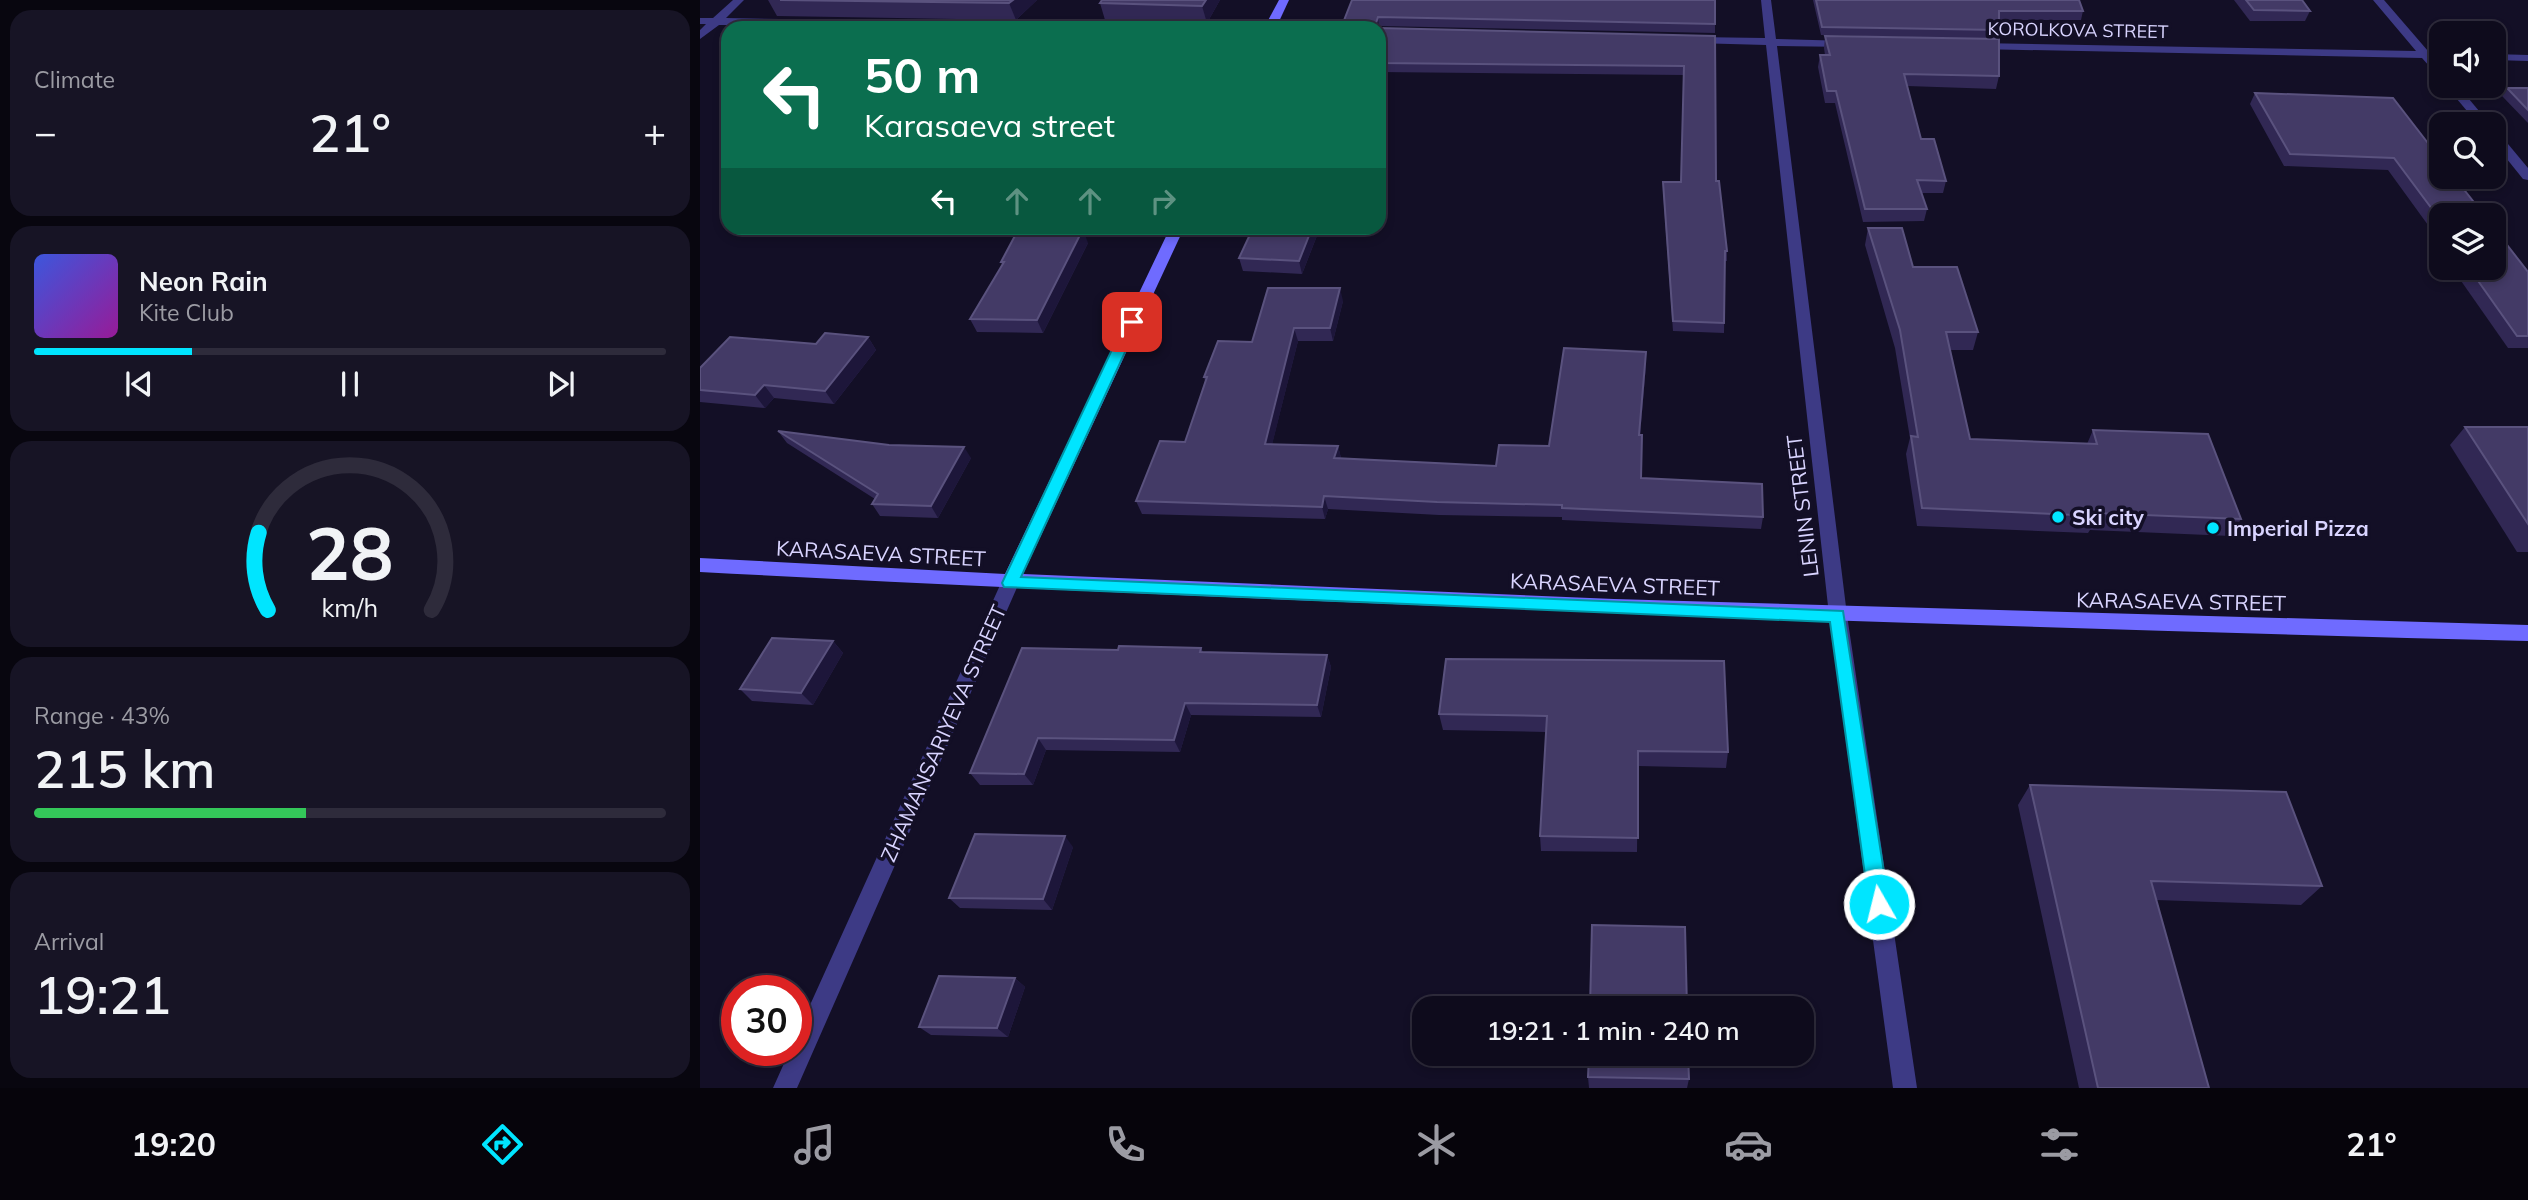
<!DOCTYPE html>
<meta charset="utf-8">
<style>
body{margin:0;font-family:Mulish,sans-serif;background:#171425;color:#f1f3f6;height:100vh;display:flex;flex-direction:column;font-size:26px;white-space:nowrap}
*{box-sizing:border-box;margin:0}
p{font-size:23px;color:#9b9ba3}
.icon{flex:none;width:38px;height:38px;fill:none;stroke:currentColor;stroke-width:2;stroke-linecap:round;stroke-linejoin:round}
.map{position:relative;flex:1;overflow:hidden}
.details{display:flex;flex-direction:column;gap:10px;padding:10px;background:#08060f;width:700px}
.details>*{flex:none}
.banner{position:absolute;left:21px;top:21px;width:665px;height:214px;border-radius:21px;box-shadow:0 4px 10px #0003,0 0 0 2px #2e2b3b;background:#0b6e4f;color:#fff;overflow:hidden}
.buttons{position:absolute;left:1729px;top:21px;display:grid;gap:14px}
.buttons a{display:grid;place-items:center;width:77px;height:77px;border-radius:14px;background:#0e0b1c;box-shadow:0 4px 10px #0003,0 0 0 2px #2e2b3b;font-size:35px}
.speed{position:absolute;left:21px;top:975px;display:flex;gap:14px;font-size:35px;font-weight:700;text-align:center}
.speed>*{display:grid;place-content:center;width:91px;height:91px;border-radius:50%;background:#0e0b1c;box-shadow:0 4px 10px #0003,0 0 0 2px #2e2b3b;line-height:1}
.speed .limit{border:10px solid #d22;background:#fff;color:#111}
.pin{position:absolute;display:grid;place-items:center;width:60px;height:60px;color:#fff;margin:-30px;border-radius:14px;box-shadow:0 4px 10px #0006}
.me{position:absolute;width:77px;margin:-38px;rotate:352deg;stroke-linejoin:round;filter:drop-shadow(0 0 5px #0008)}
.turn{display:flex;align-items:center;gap:24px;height:147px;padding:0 28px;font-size:32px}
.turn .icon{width:91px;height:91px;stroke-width:2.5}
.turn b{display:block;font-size:49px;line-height:60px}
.lanes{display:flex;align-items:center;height:66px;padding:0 28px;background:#0003;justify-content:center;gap:35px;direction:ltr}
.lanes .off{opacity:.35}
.big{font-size:52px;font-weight:600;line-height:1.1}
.details .tile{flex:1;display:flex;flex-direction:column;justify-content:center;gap:10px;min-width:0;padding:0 24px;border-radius:21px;background:#171425}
.details .dial{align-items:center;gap:0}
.dial svg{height:182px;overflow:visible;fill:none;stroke:#2e2b3b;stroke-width:7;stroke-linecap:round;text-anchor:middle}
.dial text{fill:#f1f3f6;stroke:none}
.song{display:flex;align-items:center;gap:21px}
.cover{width:84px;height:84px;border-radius:10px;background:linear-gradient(135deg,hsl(230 70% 55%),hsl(300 70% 35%))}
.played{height:7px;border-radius:4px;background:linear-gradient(90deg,#00e5ff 25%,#2e2b3b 25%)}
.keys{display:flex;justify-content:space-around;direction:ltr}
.heat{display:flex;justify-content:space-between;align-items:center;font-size:38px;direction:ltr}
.charge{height:10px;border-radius:5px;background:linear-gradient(90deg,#34c759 43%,#2e2b3b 0)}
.trip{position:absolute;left:712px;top:996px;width:402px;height:70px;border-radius:21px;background:#0e0b1c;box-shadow:0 4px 10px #0003,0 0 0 2px #2e2b3b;font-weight:600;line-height:70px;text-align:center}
.menu{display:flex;height:112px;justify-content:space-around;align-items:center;background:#06040b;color:#9b9ba3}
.menu .icon{width:49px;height:49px}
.menu .selected{color:#00e5ff}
.menu b{font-size:32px;color:#f1f3f6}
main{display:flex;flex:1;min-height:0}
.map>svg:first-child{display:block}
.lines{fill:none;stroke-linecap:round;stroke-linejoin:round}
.minor{fill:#3d3a85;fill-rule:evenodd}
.tertiary{fill:#3d3a85;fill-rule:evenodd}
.secondary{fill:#6f6bff;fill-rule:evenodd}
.wall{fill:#312854}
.shaded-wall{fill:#1d163a}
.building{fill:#433a66;stroke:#5a527e;stroke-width:2}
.route{fill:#00e5ff;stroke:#0095a6;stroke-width:2}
.poi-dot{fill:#00e5ff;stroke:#130f26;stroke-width:2.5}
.labels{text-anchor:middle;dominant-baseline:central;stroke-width:7;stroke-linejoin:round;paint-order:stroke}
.far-street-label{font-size:18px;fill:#d9d4ff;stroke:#130f26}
.street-label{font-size:21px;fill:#d9d4ff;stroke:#130f26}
.poi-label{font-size:21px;font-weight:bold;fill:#d9d4ff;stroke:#130f26;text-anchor:start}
</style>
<main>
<section class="details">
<div class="tile"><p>Climate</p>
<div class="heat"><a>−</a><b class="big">21°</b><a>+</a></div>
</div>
<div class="tile">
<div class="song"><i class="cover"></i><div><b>Neon Rain</b><p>Kite Club</p></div></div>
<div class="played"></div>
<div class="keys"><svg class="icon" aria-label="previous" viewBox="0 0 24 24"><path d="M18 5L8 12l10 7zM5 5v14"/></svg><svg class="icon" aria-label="pause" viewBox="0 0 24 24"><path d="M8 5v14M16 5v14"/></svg><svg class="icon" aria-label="next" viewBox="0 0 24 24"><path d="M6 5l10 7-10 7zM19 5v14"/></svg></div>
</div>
<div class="tile dial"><svg viewBox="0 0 100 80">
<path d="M14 69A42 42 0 1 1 86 69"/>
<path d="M14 69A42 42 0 0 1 10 35" stroke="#00e5ff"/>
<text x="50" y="56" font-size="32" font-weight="700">28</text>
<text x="50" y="72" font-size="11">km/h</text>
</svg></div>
<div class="tile"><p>Range · 43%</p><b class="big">215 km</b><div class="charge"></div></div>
<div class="tile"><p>Arrival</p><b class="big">19:21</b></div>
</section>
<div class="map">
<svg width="1828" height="1088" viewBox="0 0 1828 1088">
<rect width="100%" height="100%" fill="#130f26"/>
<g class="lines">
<!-- minor -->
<g class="minor">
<path d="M 33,0 L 44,0 L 26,18 L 80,19 L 85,22 L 80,25 L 19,25 L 0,39 L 0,30 L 6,24 L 0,24 L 0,18 L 13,18 Z"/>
<path d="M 1061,0 L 1071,0 L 1076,39 L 1148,41 L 1154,44 L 1148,47 L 1077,46 L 1147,615 L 1217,1088 L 1193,1088 L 1129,615 L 1066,45 L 994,43 L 988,40 L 994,37 L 1065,38 Z"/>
<path d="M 1673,0 L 1684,0 L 1728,51 L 1741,52 L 1741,58 L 1734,58 L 1741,66 L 1741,76 L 1737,75 L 1722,58 L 1277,49 L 1271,46 L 1277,43 L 1716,51 Z"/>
<path d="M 280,22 L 413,24 L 418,27 L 276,27 L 275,25 Z"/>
<path d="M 1794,54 L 1828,55 L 1828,61 L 1794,60 Z"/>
<path d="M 1746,86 L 1758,86 L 1790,124 L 1778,124 Z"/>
<path d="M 1794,131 L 1798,132 L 1828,168 L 1828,180 L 1823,179 L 1794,143 Z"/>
</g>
<!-- tertiary -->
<path class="tertiary" d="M 310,576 L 316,578 L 319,583 L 97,1088 L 73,1088 L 90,1050 L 96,1050 L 96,1036 L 301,583 L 304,578 Z"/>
<!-- secondary -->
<g class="secondary">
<path d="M 579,0 L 589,0 L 576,28 L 564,28 Z"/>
<path d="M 470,228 L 484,228 L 323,574 L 914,599 L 1828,625 L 1828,641 C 1218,625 608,604 0,572 L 0,558 L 305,574 Z"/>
</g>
</g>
<!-- wall -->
<g class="wall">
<path d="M 68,0 L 337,0 L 316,20 L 77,16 Z"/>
<path d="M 402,0 L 520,0 L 507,23 L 501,23 L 502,28 L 391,28 L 405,20 L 400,3 Z"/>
<path d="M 652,0 L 1015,24 L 1015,33 L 679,26 Z"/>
<path d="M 1113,0 L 1379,0 L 1383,11 L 1381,20 L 1299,20 L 1299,30 L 1296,39 L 1121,35 Z"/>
<path d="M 1534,0 L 1602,0 L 1610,11 L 1605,21 L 1550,21 Z"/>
<path d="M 679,28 L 1015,36 L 1016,181 L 1027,251 L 1027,261 L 1025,261 L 1024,333 L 973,331 L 963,192 L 963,182 L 981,182 L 984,75 L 679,72 Z"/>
<path d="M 1125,36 L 1299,76 L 1296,89 L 1207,86 L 1221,139 L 1246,181 L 1243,193 L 1222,193 L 1227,209 L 1224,221 L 1163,222 L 1135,103 L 1125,103 L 1118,67 L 1120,55 L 1125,55 L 1124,48 Z"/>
<path d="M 1807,88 L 1828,88 L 1828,123 L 1802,96 Z"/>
<path d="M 1555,93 L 1693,98 L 1741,215 L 1741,243 L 1688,170 L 1584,166 L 1550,104 Z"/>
<path d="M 553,228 L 620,228 L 602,274 L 543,271 L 539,258 Z"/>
<path d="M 1168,228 L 1213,267 L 1278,332 L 1273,350 L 1250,350 L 1270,439 L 1387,444 L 1393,430 L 1541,519 L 1531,536 L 1390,530 L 1388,533 L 1217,526 L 1206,454 L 1210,438 L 1195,348 L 1165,245 Z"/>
<path d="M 388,243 L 343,333 L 277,332 L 270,319 L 302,265 L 301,262 Z"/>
<path d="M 1752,268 L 1794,268 L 1828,272 L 1828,348 L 1808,348 Z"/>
<path d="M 643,301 L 633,341 L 598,341 L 572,444 L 638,446 L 641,458 L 796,466 L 849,446 L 946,365 L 940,435 L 941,478 L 1063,517 L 1061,529 L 862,520 L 862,517 L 739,515 L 628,509 L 625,519 L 442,514 L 436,501 L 485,442 L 505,381 L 504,377 L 552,342 Z"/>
<path d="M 168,337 L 176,350 L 134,404 L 74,398 L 65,408 L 0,402 L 0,368 L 116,344 Z"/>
<path d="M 1765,427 L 1828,427 L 1828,552 L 1817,552 L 1750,445 Z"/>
<path d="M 78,431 L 271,458 L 238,518 L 180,516 L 172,504 L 175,499 L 87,443 Z"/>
<path d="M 133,641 L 143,653 L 113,705 L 52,701 L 40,689 Z"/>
<path d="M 501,648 L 503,652 L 627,655 L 631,667 L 621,717 L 491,715 L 480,752 L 346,750 L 333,785 L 280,785 L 270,773 L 418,650 Z"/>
<path d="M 746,659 L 1028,752 L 1026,768 L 938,766 L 937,852 L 841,851 L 840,836 L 846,732 L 743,730 L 739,714 Z"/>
<path d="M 1330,785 L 1622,886 L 1601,905 L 1456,900 L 1509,1088 L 1379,1088 L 1318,805 Z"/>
<path d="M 373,847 L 352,910 L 260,908 L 249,898 Z"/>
<path d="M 315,978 L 325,987 L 308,1037 L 231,1035 L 219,1027 Z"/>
<path d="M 888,1077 L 989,1079 L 987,1088 L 889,1088 Z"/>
</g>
<!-- shaded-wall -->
<g class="shaded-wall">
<path d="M 313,0 L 337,0 L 316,20 L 309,3 Z"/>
<path d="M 506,0 L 520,0 L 507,23 L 502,6 Z"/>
<path d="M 678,17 L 679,26 L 679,28 L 675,28 Z"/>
<path d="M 500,20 L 502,28 L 496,28 Z"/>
<path d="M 302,21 L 305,28 L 295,28 Z"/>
<path d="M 612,228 L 620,228 L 602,274 L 599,261 Z"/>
<path d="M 383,229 L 388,243 L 343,333 L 337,320 Z"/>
<path d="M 640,288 L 643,301 L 633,341 L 630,328 Z"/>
<path d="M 594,328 L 598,341 L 569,457 L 565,444 Z"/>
<path d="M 168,337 L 176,350 L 134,404 L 125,391 Z"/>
<path d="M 946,352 L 946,365 L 939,448 L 939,435 Z"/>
<path d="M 64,385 L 74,398 L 65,408 L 55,395 Z"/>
<path d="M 638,446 L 641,458 L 634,458 Z"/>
<path d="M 264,447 L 271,458 L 238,518 L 231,506 Z"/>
<path d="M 624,496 L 628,509 L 625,519 L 622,507 Z"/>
<path d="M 133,641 L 143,653 L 113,705 L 101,693 Z"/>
<path d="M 627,655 L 631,667 L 621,717 L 617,705 Z"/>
<path d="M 485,703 L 491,715 L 480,752 L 474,740 Z"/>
<path d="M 338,738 L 346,750 L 333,785 L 324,774 Z"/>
<path d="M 365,836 L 373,847 L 352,910 L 343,899 Z"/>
<path d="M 315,978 L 325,987 L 308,1037 L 297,1028 Z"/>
</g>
<!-- building -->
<g class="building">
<path d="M 80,0 L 313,0 L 309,3 Z"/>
<path d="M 402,0 L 506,0 L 502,6 L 400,3 Z"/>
<path d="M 652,0 L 1015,0 L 1015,24 L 678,17 L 675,26 L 677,28 L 641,28 Z"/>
<path d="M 1116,0 L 1379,0 L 1383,11 L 1299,11 L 1299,30 L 1122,27 Z"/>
<path d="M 1546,0 L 1602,0 L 1610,11 L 1554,10 Z"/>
<path d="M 60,20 L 302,21 L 295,28 L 52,28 Z"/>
<path d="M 396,20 L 500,20 L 496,28 L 391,28 Z"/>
<path d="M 679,28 L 1015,36 L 1016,181 L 1019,181 L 1027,251 L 1025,251 L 1024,323 L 973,321 L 963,182 L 981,182 L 984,66 L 679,63 Z"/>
<path d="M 1125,36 L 1299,39 L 1299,76 L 1204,74 L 1221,139 L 1234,139 L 1246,181 L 1217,180 L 1227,209 L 1165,209 L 1136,91 L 1127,91 L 1120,55 L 1130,55 Z"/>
<path d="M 1807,88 L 1828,88 L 1828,110 Z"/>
<path d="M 1555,93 L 1693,98 L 1741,160 L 1741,177 L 1754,177 L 1784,215 L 1741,215 L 1741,221 L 1694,158 L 1590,154 Z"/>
<path d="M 553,228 L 612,228 L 599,261 L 539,258 Z"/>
<path d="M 1168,228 L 1202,228 L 1213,267 L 1257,267 L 1278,332 L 1246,332 L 1270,439 L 1397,444 L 1393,430 L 1508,434 L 1541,519 L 1396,513 L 1397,516 L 1222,508 L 1211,436 L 1218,437 L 1200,330 Z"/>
<path d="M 1794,228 L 1828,272 L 1828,336 L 1817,336 L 1769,268 L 1794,268 Z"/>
<path d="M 383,229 L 337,320 L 270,319 L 304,262 L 301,262 L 318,230 Z"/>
<path d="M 568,288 L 640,288 L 630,328 L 594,328 L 565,444 L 638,446 L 634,458 L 796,466 L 799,445 L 849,446 L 864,348 L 946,352 L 939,435 L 942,435 L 941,478 L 1062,484 L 1063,517 L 862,508 L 862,505 L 737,502 L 624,496 L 622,507 L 436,501 L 460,441 L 485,442 L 507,377 L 504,377 L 518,341 L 552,342 Z"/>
<path d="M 125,333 L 168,337 L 125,391 L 64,385 L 55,395 L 0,390 L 0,368 L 30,337 L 116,344 Z"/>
<path d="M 1765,427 L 1828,427 L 1828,524 Z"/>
<path d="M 78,431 L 189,445 L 264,447 L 231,506 L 172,504 L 178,494 Z"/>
<path d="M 72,638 L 133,641 L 101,693 L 40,689 Z"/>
<path d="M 419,646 L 501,648 L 500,652 L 627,655 L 617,705 L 485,703 L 474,740 L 338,738 L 324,774 L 270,773 L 322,648 L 418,650 Z"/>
<path d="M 746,659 L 1024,661 L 1028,752 L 938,751 L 938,838 L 840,836 L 847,716 L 739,714 Z"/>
<path d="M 1330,785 L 1586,792 L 1622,886 L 1451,881 L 1509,1088 L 1398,1088 Z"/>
<path d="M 275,834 L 365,836 L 343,899 L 249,898 Z"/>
<path d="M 892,925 L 985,927 L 987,1008 L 890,1008 Z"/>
<path d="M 239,976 L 315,978 L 297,1028 L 219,1027 Z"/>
<path d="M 889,1054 L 988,1054 L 989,1079 L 888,1077 Z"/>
</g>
<!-- route -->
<path class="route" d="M 432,318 L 439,322 L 321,577 L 1143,611 L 1189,904 L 1186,911 L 1179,914 L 1172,911 L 1169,904 L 1130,622 L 304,587 L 302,583 L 425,322 Z"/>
<!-- markers -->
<g class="poi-dot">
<circle cx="1358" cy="517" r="7"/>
<circle cx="1513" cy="528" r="7"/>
</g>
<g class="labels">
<!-- far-street labels -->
<g class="far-street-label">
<text transform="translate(1378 30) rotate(1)">KOROLKOVA STREET</text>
</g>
<!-- street labels -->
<g class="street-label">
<text transform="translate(1102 506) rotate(-97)">LENIN STREET</text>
<text transform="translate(181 553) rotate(3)">KARASAEVA STREET</text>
<text transform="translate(915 584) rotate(2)">KARASAEVA STREET</text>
<text transform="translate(1481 601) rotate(1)">KARASAEVA STREET</text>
<text transform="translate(243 733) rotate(-66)">ZHAMANSARIYEVA STREET</text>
</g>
<!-- poi labels -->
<g class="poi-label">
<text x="1372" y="517">Ski city</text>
<text x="1527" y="528">Imperial Pizza</text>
</g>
</g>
</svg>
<div class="buttons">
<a><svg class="icon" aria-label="sound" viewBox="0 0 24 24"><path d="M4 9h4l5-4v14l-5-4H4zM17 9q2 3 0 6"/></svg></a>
<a><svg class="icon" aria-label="search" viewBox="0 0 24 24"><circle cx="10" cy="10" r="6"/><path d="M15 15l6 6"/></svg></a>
<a><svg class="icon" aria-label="layers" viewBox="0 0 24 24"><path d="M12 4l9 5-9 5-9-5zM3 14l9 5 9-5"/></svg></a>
</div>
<div class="speed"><div class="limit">30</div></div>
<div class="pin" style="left:432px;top:322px;background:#d93025"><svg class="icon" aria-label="arrive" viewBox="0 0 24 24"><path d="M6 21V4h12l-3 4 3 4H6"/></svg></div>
<svg class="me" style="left:1179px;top:904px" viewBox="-20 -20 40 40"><circle r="17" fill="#00e5ff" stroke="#fff" stroke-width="3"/><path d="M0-11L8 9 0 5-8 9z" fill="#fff"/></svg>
<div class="trip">19:21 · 1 min · 240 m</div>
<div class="banner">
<div class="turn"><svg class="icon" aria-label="left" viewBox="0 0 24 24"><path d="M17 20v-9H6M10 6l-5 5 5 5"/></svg><div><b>50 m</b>Karasaeva street</div></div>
<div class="lanes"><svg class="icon" aria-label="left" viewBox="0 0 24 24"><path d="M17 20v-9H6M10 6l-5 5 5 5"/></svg><svg class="icon off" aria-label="ahead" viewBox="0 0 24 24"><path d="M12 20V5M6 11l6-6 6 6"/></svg><svg class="icon off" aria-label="ahead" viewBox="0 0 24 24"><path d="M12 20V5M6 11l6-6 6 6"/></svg><svg class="icon off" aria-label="right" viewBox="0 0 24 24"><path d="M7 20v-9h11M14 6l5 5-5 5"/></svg></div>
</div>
</div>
</main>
<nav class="menu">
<b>19:20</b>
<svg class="icon selected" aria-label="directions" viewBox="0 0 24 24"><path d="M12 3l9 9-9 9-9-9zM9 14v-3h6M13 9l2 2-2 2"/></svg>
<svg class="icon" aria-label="music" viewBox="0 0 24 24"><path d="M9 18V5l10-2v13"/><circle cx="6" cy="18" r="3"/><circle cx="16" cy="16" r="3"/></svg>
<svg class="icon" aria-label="phone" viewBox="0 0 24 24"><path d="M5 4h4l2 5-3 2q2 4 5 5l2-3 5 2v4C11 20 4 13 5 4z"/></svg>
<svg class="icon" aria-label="climate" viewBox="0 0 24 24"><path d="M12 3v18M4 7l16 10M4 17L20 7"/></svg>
<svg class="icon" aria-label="car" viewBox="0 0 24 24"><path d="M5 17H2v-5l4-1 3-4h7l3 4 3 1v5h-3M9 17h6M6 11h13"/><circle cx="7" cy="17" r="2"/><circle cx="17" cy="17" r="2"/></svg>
<svg class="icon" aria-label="filters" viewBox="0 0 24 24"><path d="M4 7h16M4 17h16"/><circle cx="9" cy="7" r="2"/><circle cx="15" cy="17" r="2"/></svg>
<b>21°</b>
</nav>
